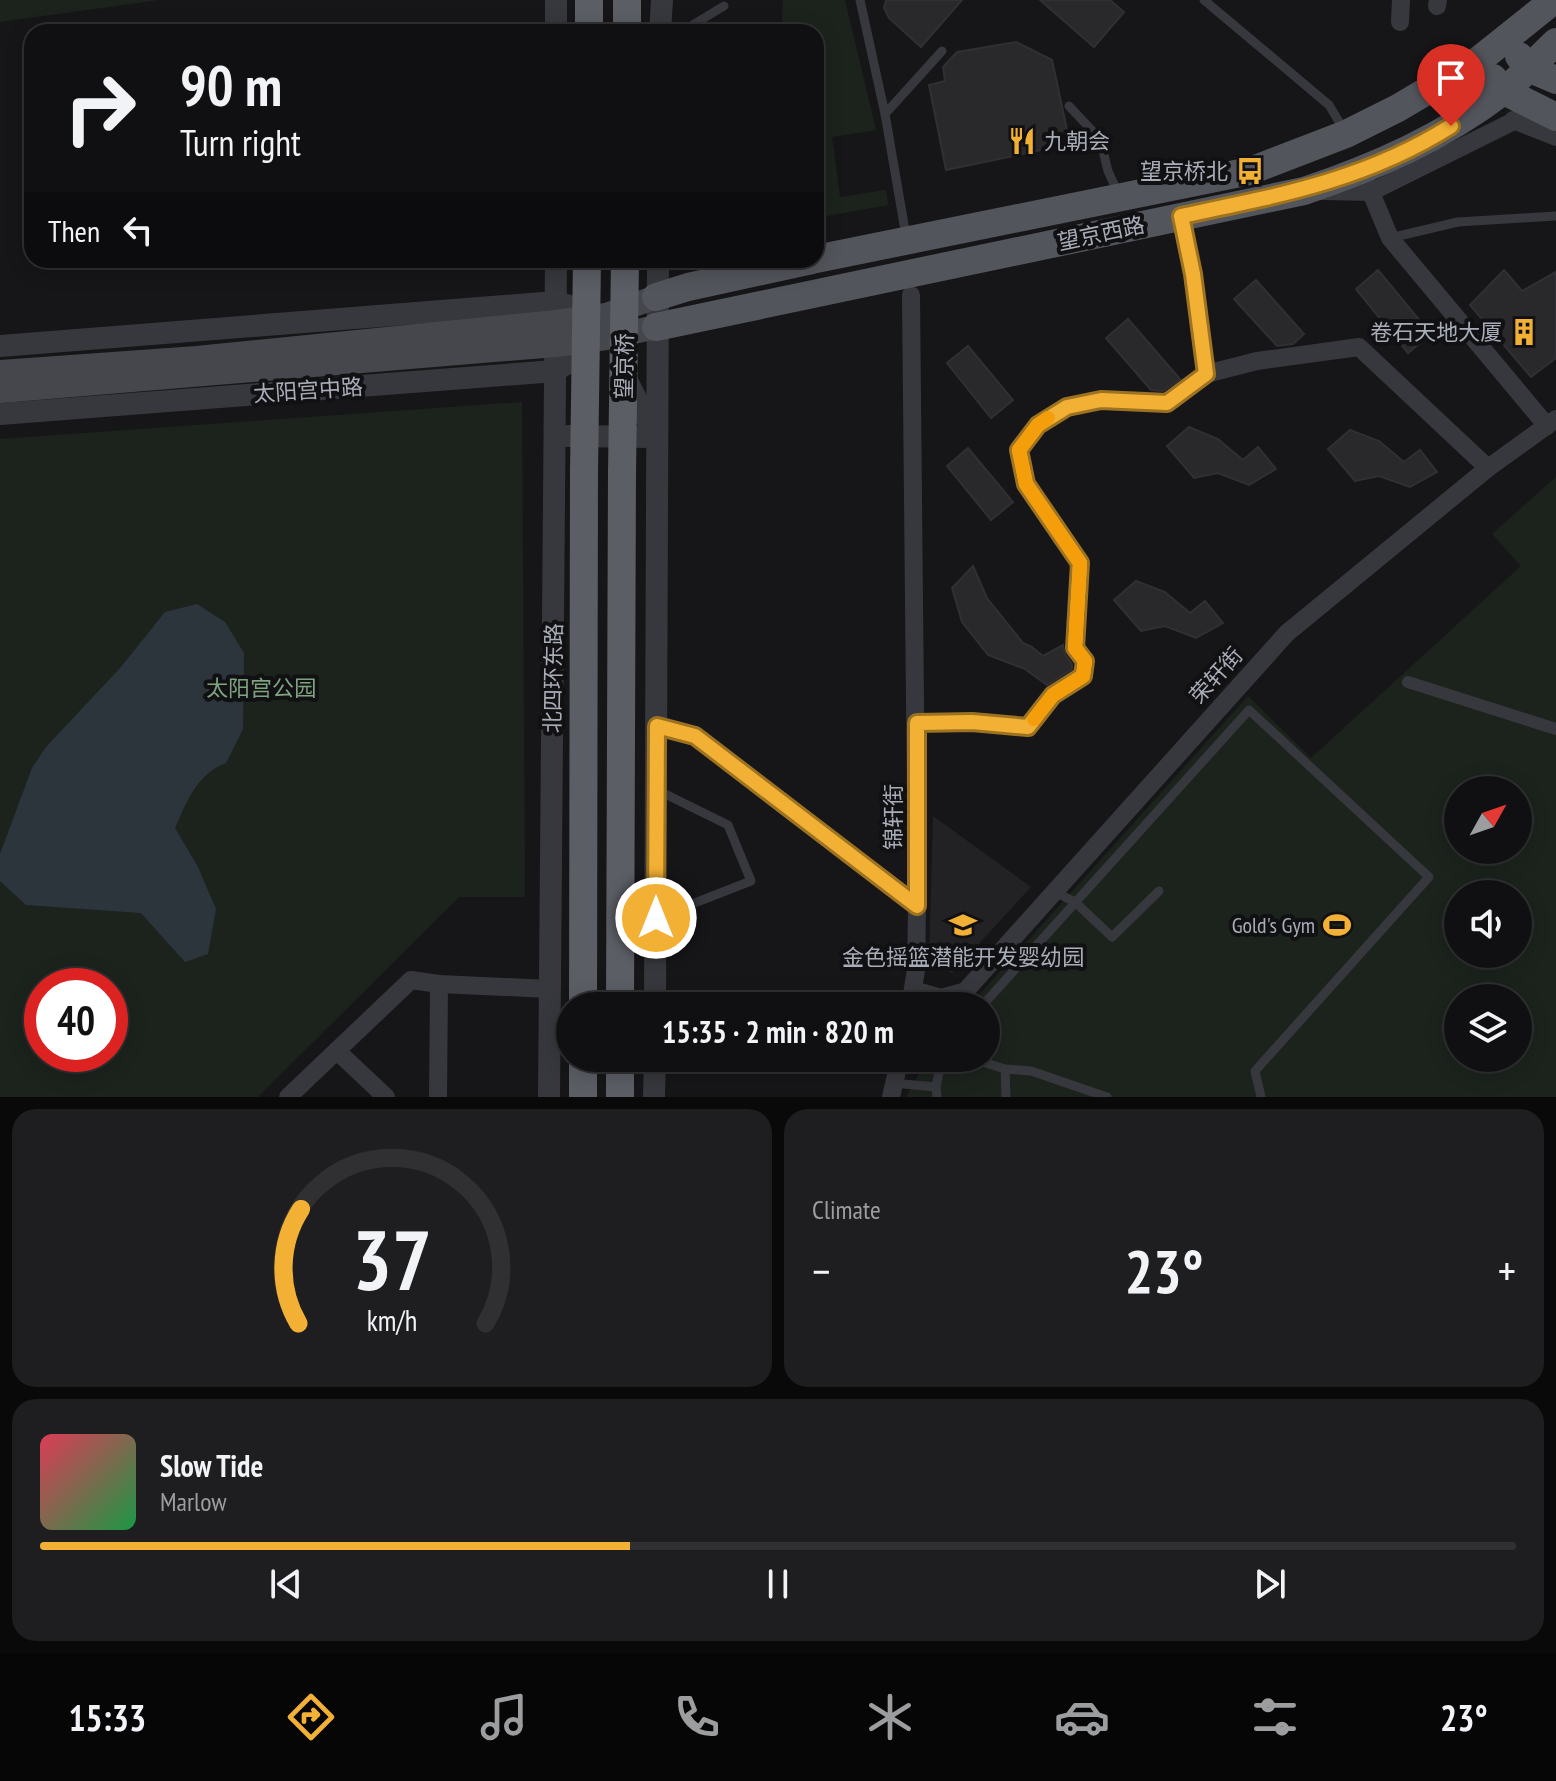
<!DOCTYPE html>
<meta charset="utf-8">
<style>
body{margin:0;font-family:"PT Sans Narrow","Noto Sans SC",sans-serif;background:#1e1e20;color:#f1f3f6;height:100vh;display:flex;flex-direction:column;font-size:30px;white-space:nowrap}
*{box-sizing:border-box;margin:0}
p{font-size:26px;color:#9c9d9f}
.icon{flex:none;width:44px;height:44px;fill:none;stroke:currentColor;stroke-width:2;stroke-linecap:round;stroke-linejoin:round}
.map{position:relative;height:1097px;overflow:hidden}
.drawer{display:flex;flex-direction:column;gap:12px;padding:12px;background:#09090a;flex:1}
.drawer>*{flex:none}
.guide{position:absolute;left:24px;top:24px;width:800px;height:244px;border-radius:24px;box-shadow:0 4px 20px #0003,0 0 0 2px #303032;background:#101012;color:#f1f3f6;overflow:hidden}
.needle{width:52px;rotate:50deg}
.buttons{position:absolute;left:1444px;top:776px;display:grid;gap:16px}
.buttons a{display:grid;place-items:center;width:88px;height:88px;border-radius:50%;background:#101012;box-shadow:0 4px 20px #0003,0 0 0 2px #303032;font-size:40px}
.speed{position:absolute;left:24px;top:968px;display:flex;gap:16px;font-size:40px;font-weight:700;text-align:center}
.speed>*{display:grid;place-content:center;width:104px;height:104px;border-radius:50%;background:#101012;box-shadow:0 4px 20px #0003,0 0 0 2px #303032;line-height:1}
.speed .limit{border:12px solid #d22;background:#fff;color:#111}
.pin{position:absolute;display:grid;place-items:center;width:68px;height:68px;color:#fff;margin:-82px -34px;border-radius:50% 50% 50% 0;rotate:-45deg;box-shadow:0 0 8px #0007}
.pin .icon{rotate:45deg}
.me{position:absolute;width:88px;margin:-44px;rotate:0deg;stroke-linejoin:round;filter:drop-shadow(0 0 6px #0008)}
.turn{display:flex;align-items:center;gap:28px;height:168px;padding:0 24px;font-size:36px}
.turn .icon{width:104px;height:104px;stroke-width:2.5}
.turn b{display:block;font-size:56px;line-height:68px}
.then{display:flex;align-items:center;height:76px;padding:0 24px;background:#0003;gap:16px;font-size:30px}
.big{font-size:60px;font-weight:700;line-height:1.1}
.drawer .widget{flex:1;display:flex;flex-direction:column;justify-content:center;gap:12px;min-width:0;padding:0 28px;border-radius:24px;background:#1e1e20}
.drawer .dial{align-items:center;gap:0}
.dial svg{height:208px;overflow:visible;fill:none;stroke:#303032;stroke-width:7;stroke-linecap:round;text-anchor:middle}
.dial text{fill:#f1f3f6;stroke:none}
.song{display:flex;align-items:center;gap:24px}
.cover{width:96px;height:96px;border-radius:12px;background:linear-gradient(135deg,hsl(350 70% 55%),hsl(140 70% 35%))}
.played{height:8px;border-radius:4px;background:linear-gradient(90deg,#f2b134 40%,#303032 40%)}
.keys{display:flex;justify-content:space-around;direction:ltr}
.heat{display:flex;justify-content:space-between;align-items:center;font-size:44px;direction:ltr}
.drawer .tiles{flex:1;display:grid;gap:12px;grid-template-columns:1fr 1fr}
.widget:last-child{grid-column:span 2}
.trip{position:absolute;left:556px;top:992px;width:444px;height:80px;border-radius:40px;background:#101012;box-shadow:0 4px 20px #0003,0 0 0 2px #303032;font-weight:700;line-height:80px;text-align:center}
.tab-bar{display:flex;height:128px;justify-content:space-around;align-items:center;background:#060607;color:#9c9d9f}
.tab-bar .icon{width:56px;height:56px}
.tab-bar .active{color:#f2b134}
.tab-bar b{font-size:36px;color:#f1f3f6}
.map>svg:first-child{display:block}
.built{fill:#222225}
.green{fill:#1c231d;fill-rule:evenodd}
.water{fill:#2c353c}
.building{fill:#29292c;stroke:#303034;stroke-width:2}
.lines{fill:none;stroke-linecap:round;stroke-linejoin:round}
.service{stroke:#37383d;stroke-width:9}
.pedestrian{stroke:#37383d;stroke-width:12}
.minor{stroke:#37383d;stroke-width:18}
.tertiary{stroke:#37383d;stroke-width:22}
.secondary{stroke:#45474d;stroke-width:24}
.primary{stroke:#53555c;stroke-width:28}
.trunk{stroke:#5b5e65;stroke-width:28}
.trunk-bridge{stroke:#5b5e65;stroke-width:28}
.route-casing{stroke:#9d7322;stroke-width:20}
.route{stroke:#f2b134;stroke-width:14}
.slow{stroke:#f59e0b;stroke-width:14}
.labels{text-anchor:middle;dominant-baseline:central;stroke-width:8;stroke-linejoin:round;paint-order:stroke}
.poi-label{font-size:22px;fill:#a8adb8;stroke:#111113;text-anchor:end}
.street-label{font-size:22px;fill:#a8adb8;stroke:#111113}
.park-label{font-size:22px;fill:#7fa381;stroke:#111113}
</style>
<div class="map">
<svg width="1556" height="1097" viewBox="0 0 1556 1097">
<rect width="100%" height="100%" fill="#161618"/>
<!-- built -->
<path class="built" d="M 933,816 L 1031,887 L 952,973 L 929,963 Z"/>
<!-- green -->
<g class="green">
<path d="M 0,0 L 159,0 L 0,22 Z"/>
<path d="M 783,0 L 845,0 L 876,130 L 832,137 L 840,197 L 886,190 L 888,205 L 816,218 L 816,32 L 686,32 L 686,22 L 782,24 Z"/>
<path d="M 522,402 L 525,897 L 459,897 L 258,1097 L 0,1097 L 0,439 ZM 42,986 L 110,986 L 110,1054 L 42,1054 Z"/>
<path d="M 1556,477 L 1556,1097 L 906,1097 L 928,1058 L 986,1058 L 986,1006 L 969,1006 L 1248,696 L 1311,758 L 1521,566 L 1492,534 ZM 1458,790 L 1518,790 L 1518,850 L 1458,850 ZM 1458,894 L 1518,894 L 1518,954 L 1458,954 ZM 1458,998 L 1518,998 L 1518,1058 L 1458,1058 Z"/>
</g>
<!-- water -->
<path class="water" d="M 197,604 L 225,622 L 244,653 L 243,729 L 226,763 C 197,774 187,801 175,828 L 198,867 L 216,909 L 208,954 L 185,962 L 141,913 L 26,905 L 0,881 L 0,854 L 32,768 L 46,747 L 121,667 L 165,612 Z"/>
<!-- building -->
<g class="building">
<path d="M 886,0 L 962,0 L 921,47 L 889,18 L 884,8 Z"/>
<path d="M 1040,0 L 1110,0 L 1124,12 L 1094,47 Z"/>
<path d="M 1016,42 L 1052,60 L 1070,144 L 946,170 L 929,85 L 945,81 L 943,67 L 957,52 Z"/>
<path d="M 1378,270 L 1431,334 L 1408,353 L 1356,289 Z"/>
<path d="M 1504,270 L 1522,291 L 1556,272 L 1556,358 L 1531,377 L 1470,305 Z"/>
<path d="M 1256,280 L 1304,334 L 1293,344 L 1277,346 L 1234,299 Z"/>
<path d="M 1128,319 L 1180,379 L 1163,391 L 1151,390 L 1106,338 Z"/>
<path d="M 968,346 L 1013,400 L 991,418 L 947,363 Z"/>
<path d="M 1189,427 L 1218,439 L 1243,460 L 1258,447 L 1276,469 L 1249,485 L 1218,473 L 1194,478 L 1167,446 Z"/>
<path d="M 1350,430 L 1379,441 L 1404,462 L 1420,450 L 1437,472 L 1410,487 L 1379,476 L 1355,481 L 1328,449 Z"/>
<path d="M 968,448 L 1013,502 L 991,520 L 947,466 Z"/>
<path d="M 973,566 L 987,598 L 1023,643 L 1032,647 L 1043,656 L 1063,645 L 1065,654 L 1072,664 L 1072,669 L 1047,685 L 1025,669 L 988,655 L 962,622 L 952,588 Z"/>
<path d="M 1136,581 L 1165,592 L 1190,613 L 1205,601 L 1223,623 L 1196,638 L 1165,626 L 1141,631 L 1114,600 Z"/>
</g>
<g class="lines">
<!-- service -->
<g class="service">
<path d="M 860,0 L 885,114 L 906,236"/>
<path d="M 1204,0 L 1329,105 L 1344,130"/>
<path d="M 681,32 L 724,6"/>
<path d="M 1069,106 L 1100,139 L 1108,171 L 1118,193"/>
<path d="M 885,114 L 942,51"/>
<path d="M 1390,238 L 1458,222 L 1556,216"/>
<path d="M 1053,891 L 1075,902 L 1112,937 L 1159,891"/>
<path d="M 656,918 L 751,881 L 728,825 L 657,790"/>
<path d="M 982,1006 L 1249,710 L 1429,877 L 1255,1071 L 1261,1097"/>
<path d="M 970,1058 L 1005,1069 L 1031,1071 L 1107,1097"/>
<path d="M 1005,1069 L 1006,1097"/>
<path d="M 893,1083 L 936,1087"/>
<path d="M 937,1097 L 936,1087 L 942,1058"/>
</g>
<!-- pedestrian -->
<path class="pedestrian" d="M 1408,682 L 1556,729"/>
<!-- minor -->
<g class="minor">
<path d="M 1437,6 L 1438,0"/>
<path d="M 1400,22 L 1401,0"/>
<path d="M 1513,120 L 1556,137"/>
<path d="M 1362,171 L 1390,238 L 1547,426"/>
<path d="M 1323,191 L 1371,192 L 1514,121 L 1546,114"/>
<path d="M 1181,216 L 1193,274 L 1206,374"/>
<path d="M 917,723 L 972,722 L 1028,727 L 1053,695 L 1083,676 L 1085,661 L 1075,648 L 1080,563 L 1026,484 L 1019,450 L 1038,425 L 1067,407 L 1101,400 L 1167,403 L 1206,374 L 1257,361 L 1359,347 L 1488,468"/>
<path d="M 657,726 L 695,736 L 917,906"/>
<path d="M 913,990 L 941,998 L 963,992"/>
<path d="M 910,1006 L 916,970 L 917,906 L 911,295"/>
<path d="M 952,1006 L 1287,633 L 1488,468 L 1556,419"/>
<path d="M 337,1051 L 386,1097"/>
<path d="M 288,1097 L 411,980 L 439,984 L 550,989"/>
<path d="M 438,1097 L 439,984"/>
<path d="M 891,1097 L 900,1058"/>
</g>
<!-- tertiary -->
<g class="tertiary">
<path d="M 556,0 L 556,32"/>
<path d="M 660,32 L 662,0"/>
<path d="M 0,346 L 556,302 L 570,306"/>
<path d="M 0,414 L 555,371 L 568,363"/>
<path d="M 568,436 L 656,437 L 624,375"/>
<path d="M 655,1006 L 658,260"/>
<path d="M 549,1097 L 556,260"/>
<path d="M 654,1097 L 655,1058"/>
</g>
<!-- secondary -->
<g class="secondary">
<path d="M 0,372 L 197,358 L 556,322 L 606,315 L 656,297"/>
<path d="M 0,391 L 556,345 L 606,338 L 656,327"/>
</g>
<!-- primary -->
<g class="primary">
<path d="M 1519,56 L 1528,68 L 1556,80"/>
<path d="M 1493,78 L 1504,91 L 1556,117"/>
<path d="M 816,259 L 1250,171 L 1346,134 L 1398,108 L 1479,60 L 1554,0"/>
<path d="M 656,297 L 688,287 L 812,260"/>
<path d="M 656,327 L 1304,191 C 1375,167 1442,138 1502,92 C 1521,78 1538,59 1556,42"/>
</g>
<!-- trunk -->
<g class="trunk">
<path d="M 589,32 L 589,0"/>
<path d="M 627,32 L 627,0"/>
<path d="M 583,1006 L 584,472"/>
<path d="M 620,1006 L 622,473"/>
<path d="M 583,1097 L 583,1058"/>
<path d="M 620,1097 L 620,1058"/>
</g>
<!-- trunk-bridge -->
<g class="trunk-bridge">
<path d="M 584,472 L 587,260"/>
<path d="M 622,473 L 625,260"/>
</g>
</g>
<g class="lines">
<!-- route casing -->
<g class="route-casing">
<path id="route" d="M 656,918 L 657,726 L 695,736 L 917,906 L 917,723 L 972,722 L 1028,727 L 1053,695 L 1083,676 L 1085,661 L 1075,648 L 1080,563 L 1026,484 L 1019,450 L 1038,425 L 1067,407 L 1101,400 L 1167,403 L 1206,374 L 1193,274 L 1181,216 C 1277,196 1366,180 1451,126"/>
</g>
<!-- route -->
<use href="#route" class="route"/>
<!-- slow -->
<path class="slow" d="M 1034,719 L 1053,695 L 1083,676 L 1085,661 L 1075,648 L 1080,563 L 1026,484 L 1019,450 L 1038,425 L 1048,418"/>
</g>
<!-- icons -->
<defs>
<g id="restaurant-bare" transform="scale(2.16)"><path d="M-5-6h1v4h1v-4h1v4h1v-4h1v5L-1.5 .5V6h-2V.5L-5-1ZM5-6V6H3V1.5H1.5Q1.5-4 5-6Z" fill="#f2b134" stroke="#111113" stroke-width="2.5" paint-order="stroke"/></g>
<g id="bus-bare" transform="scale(2.16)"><path d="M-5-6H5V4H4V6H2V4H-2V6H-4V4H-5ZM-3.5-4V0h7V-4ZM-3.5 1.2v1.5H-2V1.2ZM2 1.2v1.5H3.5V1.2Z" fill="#f2b134" stroke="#111113" stroke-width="2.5" paint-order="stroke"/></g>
<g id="building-bare" transform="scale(2.16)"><path d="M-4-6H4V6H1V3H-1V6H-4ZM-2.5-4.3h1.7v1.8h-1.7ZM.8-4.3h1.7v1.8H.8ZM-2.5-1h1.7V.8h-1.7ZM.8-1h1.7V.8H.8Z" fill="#f2b134" stroke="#111113" stroke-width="2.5" paint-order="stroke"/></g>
<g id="school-bare" transform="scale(2.16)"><path d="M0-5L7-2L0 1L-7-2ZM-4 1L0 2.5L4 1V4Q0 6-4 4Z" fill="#f2b134" stroke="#111113" stroke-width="2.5" paint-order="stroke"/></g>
<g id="stadium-bare" transform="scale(2.16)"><path d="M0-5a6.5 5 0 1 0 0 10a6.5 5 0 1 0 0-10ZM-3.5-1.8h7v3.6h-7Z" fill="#f2b134" stroke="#111113" stroke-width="2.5" paint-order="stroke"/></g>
</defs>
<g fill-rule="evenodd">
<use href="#restaurant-bare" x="1022" y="141"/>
<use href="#bus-bare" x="1250" y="171"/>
<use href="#building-bare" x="1524" y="332"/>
<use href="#school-bare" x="963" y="925"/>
<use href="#stadium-bare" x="1337" y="925"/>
</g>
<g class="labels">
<!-- poi labels -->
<g class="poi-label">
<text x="1044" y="141" text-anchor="start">九朝会</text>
<text x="1228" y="171">望京桥北</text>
<text x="1502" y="332">卷石天地大厦</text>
<text x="1315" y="925">Gold's Gym</text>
<text x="963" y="957" text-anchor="middle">金色摇篮潜能开发婴幼园</text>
</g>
<!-- street labels -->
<g class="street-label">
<text transform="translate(1101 233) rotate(-12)">望京西路</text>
<text transform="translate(624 366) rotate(-89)">望京桥</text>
<text transform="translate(308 390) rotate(-4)">太阳宫中路</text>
<text transform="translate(1216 675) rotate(-48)">荣轩街</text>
<text transform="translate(553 678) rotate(-89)">北四环东路</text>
<text transform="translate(893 817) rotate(-90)">锦轩街</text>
</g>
<!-- park labels -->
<g class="park-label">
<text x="261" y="688">太阳宫公园</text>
</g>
</g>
</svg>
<div class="buttons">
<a><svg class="needle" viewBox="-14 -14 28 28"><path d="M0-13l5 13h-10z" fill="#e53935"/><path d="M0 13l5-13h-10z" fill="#9c9d9f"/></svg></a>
<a><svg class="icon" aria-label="sound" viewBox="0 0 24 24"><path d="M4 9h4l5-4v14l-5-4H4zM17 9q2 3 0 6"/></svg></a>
<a><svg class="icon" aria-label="layers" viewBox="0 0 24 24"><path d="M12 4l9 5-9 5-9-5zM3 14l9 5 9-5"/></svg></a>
</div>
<div class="speed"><div class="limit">40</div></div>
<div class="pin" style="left:1451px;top:126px;background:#d93025"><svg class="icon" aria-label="arrive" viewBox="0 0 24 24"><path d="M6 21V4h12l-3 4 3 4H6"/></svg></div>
<svg class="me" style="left:656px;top:918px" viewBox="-20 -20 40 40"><circle r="17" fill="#f2b134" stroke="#fff" stroke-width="3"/><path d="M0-11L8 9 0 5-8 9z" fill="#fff"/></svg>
<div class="trip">15:35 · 2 min · 820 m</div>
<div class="guide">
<div class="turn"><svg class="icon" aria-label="right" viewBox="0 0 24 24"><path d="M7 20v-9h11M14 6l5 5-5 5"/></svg><div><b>90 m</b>Turn right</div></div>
<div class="then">Then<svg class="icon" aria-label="left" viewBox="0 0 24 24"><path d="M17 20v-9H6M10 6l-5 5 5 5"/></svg></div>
</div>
</div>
<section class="drawer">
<div class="tiles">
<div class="widget dial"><svg viewBox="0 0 100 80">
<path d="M14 69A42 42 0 1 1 86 69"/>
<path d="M14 69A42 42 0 0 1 15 25" stroke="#f2b134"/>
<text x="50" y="56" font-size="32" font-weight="700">37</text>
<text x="50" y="72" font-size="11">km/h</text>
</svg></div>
<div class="widget"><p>Climate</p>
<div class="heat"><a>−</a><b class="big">23°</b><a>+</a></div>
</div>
<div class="widget">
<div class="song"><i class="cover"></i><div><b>Slow Tide</b><p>Marlow</p></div></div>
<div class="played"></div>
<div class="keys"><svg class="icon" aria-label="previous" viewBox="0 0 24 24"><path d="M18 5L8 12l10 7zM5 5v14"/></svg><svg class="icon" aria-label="pause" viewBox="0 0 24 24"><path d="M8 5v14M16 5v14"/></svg><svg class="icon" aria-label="next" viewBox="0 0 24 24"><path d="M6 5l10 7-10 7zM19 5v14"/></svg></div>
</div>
</div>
</section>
<nav class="tab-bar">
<b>15:33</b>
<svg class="icon active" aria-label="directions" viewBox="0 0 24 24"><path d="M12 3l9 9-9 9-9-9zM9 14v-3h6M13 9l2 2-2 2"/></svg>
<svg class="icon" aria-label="music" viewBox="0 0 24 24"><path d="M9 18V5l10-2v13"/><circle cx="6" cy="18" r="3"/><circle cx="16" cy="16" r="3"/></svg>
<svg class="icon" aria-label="phone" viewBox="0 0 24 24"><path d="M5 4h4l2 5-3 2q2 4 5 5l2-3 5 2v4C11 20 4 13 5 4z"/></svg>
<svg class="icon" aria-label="climate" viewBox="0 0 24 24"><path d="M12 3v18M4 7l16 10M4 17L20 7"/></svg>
<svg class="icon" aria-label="car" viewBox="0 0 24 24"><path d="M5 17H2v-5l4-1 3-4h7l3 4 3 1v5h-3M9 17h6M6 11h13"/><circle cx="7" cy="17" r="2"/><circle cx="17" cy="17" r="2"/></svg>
<svg class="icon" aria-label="filters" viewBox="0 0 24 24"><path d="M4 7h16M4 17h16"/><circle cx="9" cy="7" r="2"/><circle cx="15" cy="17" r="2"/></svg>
<b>23°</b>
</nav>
